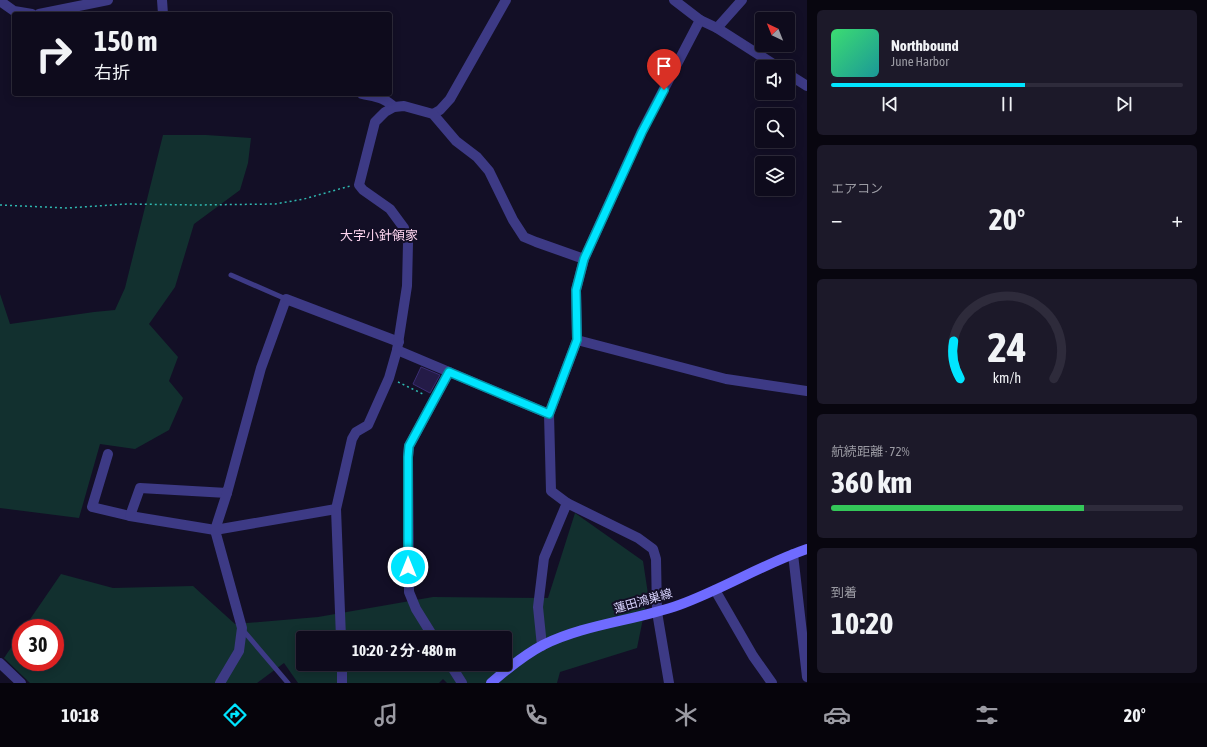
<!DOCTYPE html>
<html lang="ja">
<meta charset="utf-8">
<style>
body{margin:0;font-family:"Asap Condensed","Noto Sans JP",sans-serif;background:#1c1929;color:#f1f3f6;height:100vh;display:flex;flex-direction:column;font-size:15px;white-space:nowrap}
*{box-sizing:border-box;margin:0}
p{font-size:13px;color:#9b9ba3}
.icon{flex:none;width:22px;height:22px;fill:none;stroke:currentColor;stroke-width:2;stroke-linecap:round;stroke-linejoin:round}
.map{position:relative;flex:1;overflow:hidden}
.side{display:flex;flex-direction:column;gap:10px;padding:10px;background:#08060f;width:400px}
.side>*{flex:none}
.guide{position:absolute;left:12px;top:12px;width:380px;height:84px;border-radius:4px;box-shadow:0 2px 10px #0003,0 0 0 1px #2e2b3b;background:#0e0b1c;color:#f1f3f6;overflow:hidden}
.needle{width:26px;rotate:317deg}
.fabs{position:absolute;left:755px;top:12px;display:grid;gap:8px}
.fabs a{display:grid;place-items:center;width:40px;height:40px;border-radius:4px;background:#0e0b1c;box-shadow:0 2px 10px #0003,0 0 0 1px #2e2b3b;font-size:20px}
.speed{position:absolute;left:12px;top:619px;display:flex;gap:8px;font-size:20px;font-weight:700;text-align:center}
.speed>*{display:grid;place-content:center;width:52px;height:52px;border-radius:50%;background:#0e0b1c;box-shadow:0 2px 10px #0003,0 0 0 1px #2e2b3b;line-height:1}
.speed .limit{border:6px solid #d22;background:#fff;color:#111}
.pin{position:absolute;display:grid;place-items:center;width:34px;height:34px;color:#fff;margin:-41px -17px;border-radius:50% 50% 50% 0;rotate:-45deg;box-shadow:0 0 4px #0007}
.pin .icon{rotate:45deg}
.me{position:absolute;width:44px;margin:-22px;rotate:0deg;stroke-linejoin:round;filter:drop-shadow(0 0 3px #0008)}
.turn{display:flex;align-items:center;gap:14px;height:84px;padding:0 16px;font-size:18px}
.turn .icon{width:52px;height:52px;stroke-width:2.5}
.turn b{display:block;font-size:28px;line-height:34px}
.big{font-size:30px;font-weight:700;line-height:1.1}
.side .widget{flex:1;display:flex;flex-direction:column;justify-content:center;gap:6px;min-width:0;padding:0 14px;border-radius:6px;background:#1c1929}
.side .dial{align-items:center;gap:0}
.dial svg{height:104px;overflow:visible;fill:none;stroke:#2e2b3b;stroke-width:7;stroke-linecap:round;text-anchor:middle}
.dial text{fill:#f1f3f6;stroke:none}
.song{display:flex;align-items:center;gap:12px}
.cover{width:48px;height:48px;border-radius:6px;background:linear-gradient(135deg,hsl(140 70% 55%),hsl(180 70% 35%))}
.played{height:4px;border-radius:2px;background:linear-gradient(90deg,#00e5ff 55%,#2e2b3b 55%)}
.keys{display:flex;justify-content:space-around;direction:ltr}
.heat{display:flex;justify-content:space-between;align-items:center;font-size:22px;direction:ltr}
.charge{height:6px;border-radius:3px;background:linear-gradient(90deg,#34c759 72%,#2e2b3b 0)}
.trip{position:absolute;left:296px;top:631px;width:216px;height:40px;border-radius:4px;background:#0e0b1c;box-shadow:0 2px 10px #0003,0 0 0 1px #2e2b3b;font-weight:700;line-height:40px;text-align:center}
.menu{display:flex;height:64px;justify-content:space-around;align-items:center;background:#06040b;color:#9b9ba3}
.menu .icon{width:28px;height:28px}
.menu .on{color:#00e5ff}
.menu b{font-size:18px;color:#f1f3f6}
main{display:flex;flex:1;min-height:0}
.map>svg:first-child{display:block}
.green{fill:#12302f;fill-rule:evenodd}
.building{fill:#241b47;stroke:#3b2d73}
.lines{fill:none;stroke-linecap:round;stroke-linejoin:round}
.path{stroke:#2fb8b0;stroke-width:1.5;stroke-dasharray:2 3;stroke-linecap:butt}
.service{stroke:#3d3a85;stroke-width:5}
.minor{stroke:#3d3a85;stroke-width:10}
.tertiary{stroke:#3d3a85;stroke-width:10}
.secondary{stroke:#6f6bff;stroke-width:10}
.route-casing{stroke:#0095a6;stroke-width:10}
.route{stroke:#00e5ff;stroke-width:7}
.labels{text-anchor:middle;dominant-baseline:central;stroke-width:4;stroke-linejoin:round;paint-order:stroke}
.street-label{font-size:12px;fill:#d9d4ff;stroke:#130f26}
.neighbourhood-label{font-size:13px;fill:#ffd6f0;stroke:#130f26}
</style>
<main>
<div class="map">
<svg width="807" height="683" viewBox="0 0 807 683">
<rect width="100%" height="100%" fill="#130f26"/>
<!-- green -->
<g class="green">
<path d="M 163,135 L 206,135 L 251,138 L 248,163 L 240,190 L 194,224 L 175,287 L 149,324 L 178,357 L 169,381 L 183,398 L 169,430 L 135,449 L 100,444 L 79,518 L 0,508 L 0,294 L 10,324 L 94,312 L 115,310 L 125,288 Z"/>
<path d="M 575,513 L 643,561 L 648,594 L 637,648 L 560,672 L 557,683 L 447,683 L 443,679 L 439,683 L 298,683 L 284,663 L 257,683 L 30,683 L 4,658 L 21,633 L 21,662 L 55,662 L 55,628 L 24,628 L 61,574 L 113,588 L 193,586 L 235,624 L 318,617 L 433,597 L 548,598 ZM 303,638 L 505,638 L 505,664 L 303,664 Z"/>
</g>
<!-- building -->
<path class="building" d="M 421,367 L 440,375 L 430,393 L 413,384 Z"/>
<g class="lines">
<!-- path -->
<g class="path">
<path d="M 0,205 L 67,208 L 127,204 L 196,205 L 275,204 L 304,199 L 350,186"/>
<path d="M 398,382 L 425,395"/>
</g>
<!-- service -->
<g class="service">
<path d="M 231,275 L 286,299"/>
<path d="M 242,629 L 288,683"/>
</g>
<!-- minor -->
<g class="minor">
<path d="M 162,0 L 163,14"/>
<path d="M 0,1 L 14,11 L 32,14"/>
<path d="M 39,14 L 108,0"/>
<path d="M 717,28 L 742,0"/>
<path d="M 362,94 C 375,97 384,97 394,107"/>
<path d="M 433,114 L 440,110 L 450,99 L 506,0"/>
<path d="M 577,340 L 726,379 L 807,391"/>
<path d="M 397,350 L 549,414"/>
<path d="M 108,454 L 92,507 L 130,516"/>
<path d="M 567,503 L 551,491 L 549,414 L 577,340 L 576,290 L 584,259 L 642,131 L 700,20"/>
<path d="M 336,509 L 215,530 L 130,516 L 140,488 L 227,493 L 261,368 L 286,299 L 399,342"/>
<path d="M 793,554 L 807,677"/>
<path d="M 715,590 L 753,656 L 772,683"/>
<path d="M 341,638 L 336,509 L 352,439 L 356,432 L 368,425 L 389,378 L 397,350 L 407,286 L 408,243 L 404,228 L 390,209 L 363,190 L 359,185 L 375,122 L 385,112 L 394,107 L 404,106 L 433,114 L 456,141 L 477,157 L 489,171 L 513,220 L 524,237 L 536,242 L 584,259"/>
<path d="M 434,638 L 416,609 L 409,592 L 408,457 L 409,446 L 449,372"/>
<path d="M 542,646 L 538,607 L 544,558 L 567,503 L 638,538 L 653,549 L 656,559 L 657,612 L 669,683"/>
<path d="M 342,664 L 342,683"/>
<path d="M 450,664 L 462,683"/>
<path d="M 220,683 L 239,651 L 242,628 L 215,530 L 227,493"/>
</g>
<!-- tertiary -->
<g class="tertiary">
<path d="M 674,0 L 700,20 L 717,28 L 778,67"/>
<path d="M 788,74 L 807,86"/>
<path d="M 0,663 L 21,683"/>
</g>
<!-- secondary -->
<path class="secondary" d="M 491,683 C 507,669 524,655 543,645 C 585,624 634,621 679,605 C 723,589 763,564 807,549"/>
</g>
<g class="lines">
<!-- route casing -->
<g class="route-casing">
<path id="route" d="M 408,567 L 408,457 L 409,446 L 449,372 L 549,414 L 577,340 L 576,290 L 584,259 L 642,132 L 664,90"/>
</g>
<!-- route -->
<use href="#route" class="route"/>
</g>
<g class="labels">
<!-- street labels -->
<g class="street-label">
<text transform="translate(643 601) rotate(-16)">蓮田鴻巣線</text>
</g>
<!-- neighbourhood labels -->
<g class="neighbourhood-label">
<text x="379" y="235">大字小針領家</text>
</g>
</g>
</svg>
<div class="fabs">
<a><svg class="needle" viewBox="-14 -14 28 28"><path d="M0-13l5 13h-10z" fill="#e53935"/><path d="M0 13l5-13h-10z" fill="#9b9ba3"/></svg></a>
<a><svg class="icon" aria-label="sound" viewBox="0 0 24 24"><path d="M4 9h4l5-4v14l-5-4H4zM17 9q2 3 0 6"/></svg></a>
<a><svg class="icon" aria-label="search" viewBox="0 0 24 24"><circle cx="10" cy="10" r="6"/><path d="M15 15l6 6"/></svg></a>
<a><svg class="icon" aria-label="layers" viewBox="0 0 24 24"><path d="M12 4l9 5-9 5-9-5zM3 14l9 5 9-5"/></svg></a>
</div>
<div class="speed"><div class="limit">30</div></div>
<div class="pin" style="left:664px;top:90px;background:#d93025"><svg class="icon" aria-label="arrive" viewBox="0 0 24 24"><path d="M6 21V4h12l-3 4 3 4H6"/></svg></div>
<svg class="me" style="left:408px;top:567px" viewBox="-20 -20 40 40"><circle r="17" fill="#00e5ff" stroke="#fff" stroke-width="3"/><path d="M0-11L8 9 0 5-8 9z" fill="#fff"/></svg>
<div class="trip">10:20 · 2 分 · 480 m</div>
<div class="guide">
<div class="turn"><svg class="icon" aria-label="right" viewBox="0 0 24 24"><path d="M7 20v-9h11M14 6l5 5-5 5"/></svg><div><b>150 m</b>右折</div></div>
</div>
</div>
<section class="side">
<div class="widget">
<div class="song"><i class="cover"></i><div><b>Northbound</b><p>June Harbor</p></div></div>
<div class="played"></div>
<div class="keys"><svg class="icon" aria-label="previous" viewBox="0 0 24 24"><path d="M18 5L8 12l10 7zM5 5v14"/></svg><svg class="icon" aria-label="pause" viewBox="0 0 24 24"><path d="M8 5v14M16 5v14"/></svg><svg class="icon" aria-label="next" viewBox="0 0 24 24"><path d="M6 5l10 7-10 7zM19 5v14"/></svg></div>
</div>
<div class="widget"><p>エアコン</p>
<div class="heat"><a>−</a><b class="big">20°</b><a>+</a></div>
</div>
<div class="widget dial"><svg viewBox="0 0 100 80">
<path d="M14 69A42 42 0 1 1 86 69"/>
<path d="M14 69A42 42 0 0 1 9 40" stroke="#00e5ff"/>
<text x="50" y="56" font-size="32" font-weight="700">24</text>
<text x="50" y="72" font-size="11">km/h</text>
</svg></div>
<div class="widget"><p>航続距離 · 72%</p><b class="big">360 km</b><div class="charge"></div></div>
<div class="widget"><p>到着</p><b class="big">10:20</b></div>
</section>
</main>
<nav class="menu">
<b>10:18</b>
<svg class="icon on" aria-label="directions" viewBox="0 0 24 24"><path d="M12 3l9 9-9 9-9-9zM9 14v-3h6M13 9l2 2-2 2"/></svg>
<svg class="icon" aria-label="music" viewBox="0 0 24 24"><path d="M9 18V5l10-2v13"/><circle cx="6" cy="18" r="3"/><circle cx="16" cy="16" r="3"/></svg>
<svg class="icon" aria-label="phone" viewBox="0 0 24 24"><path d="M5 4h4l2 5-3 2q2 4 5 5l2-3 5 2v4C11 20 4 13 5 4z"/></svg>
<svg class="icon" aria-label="climate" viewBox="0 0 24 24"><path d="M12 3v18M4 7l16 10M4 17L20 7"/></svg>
<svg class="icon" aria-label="car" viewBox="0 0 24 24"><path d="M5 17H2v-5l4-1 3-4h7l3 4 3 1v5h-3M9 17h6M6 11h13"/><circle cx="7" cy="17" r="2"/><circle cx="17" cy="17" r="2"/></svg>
<svg class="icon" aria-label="filters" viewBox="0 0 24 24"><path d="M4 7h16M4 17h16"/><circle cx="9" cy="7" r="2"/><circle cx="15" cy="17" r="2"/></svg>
<b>20°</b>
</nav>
